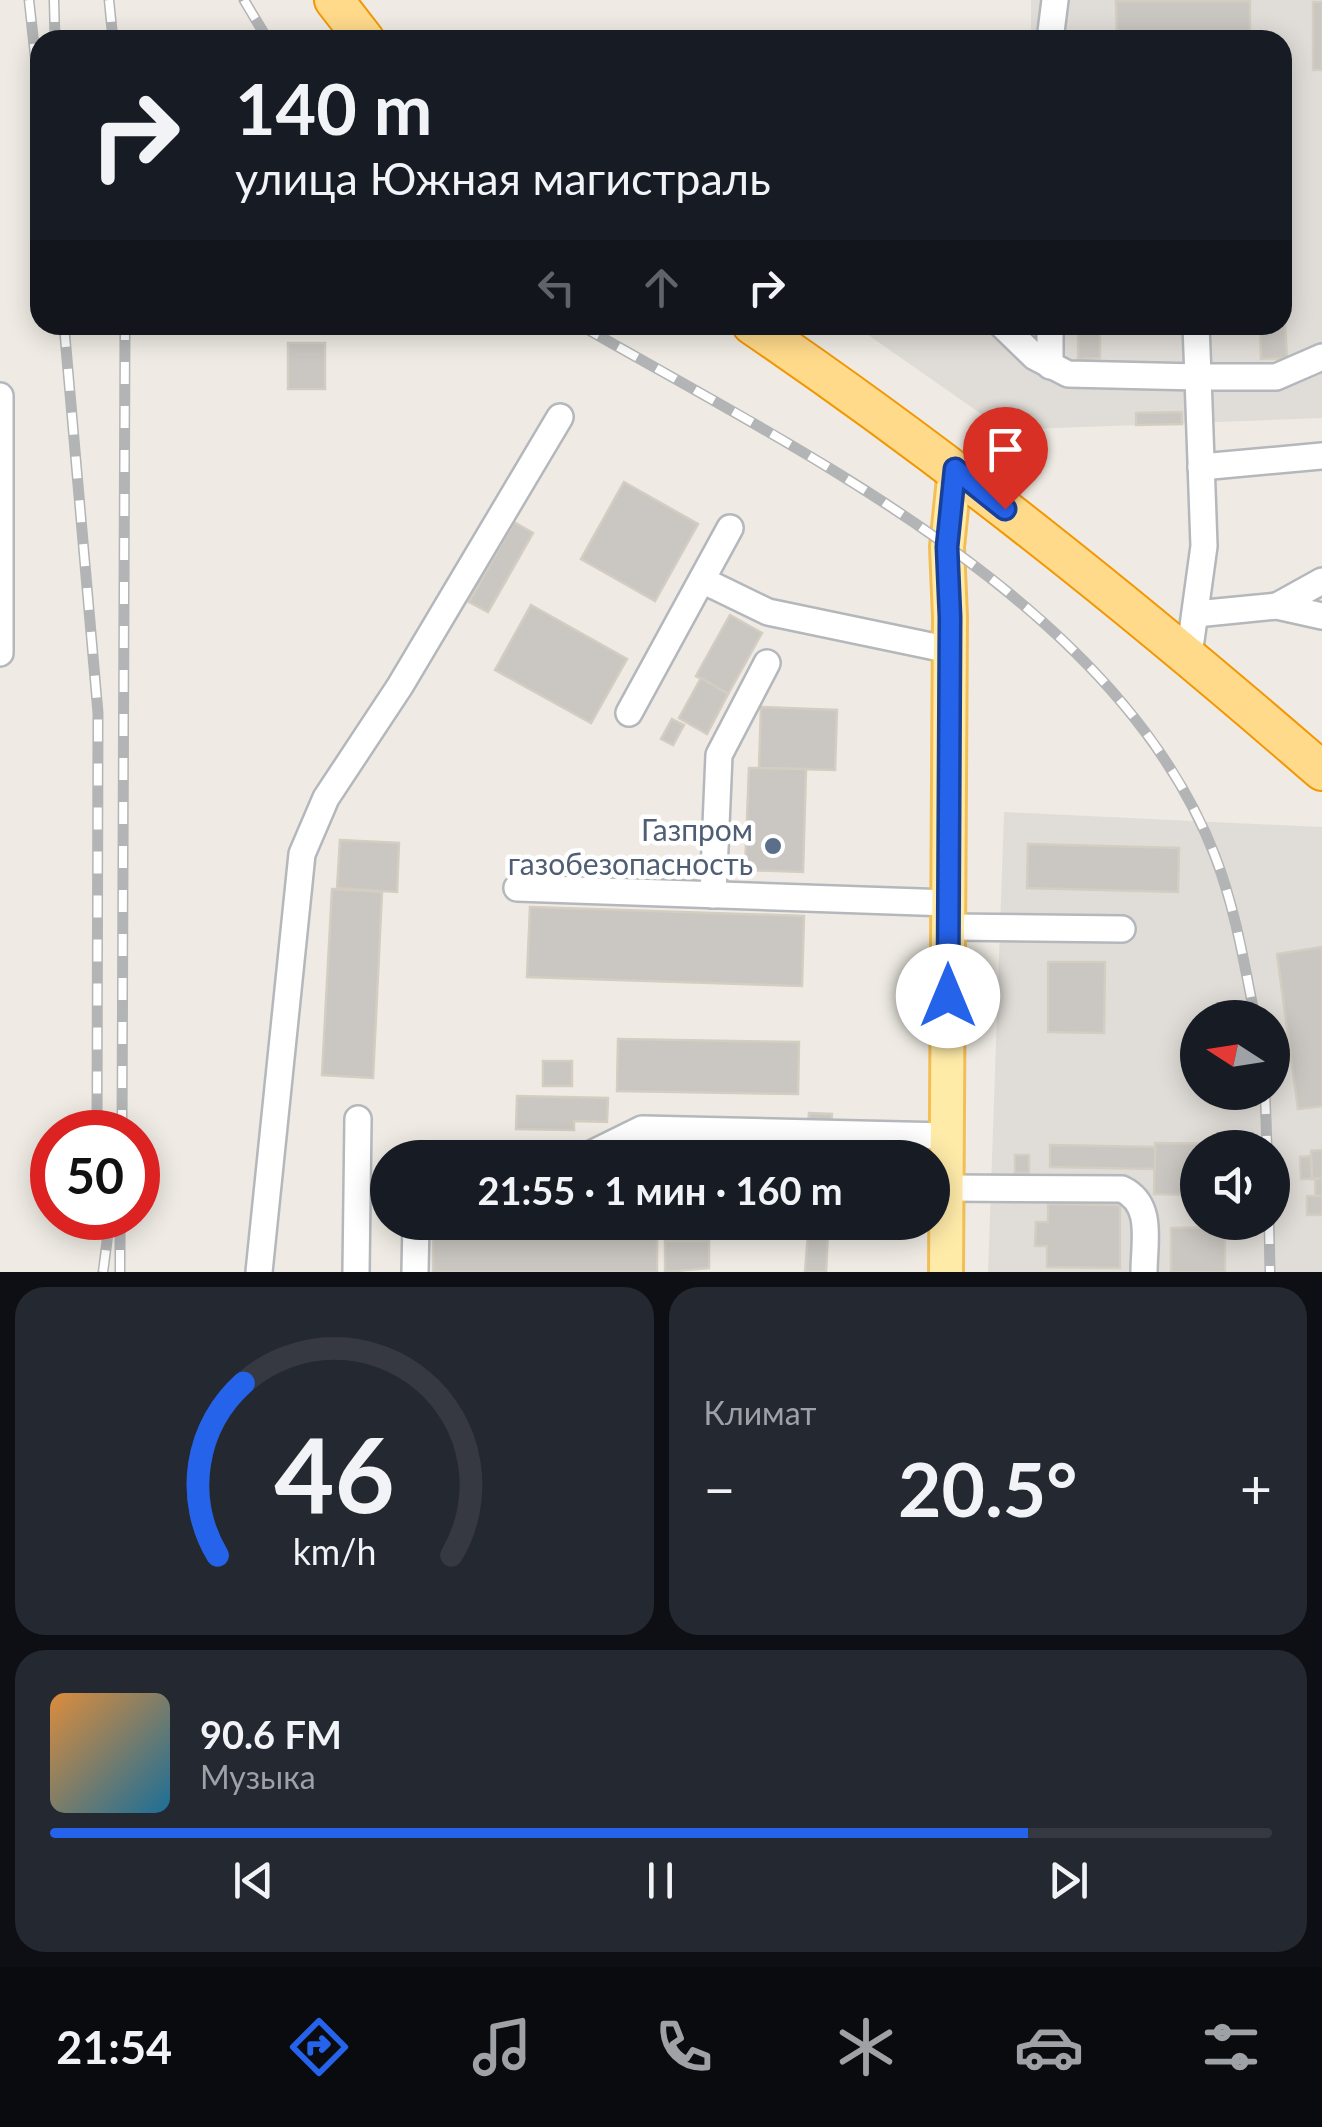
<!DOCTYPE html>
<html lang="ru">
<meta charset="utf-8">
<style>
body{margin:0;font-family:Lato,sans-serif;background:#242831;color:#f1f3f6;height:100vh;display:flex;flex-direction:column;font-size:38px;white-space:nowrap}
*{box-sizing:border-box;margin:0}
p{font-size:32px;color:#9ea1a6}
.icon{flex:none;width:55px;height:55px;fill:none;stroke:currentColor;stroke-width:2;stroke-linecap:round;stroke-linejoin:round}
.map{position:relative;height:1272px;overflow:hidden}
.side{display:flex;flex-direction:column;gap:15px;padding:15px;background:#0d0f14;flex:1}
.side>*{flex:none}
.top-card{position:absolute;left:30px;top:30px;width:1262px;height:305px;border-radius:30px;box-shadow:0 5px 25px #0003;background:#171b24;color:#f1f3f6;overflow:hidden}
.needle{width:65px;rotate:282deg}
.buttons{position:absolute;left:1180px;top:1000px;display:grid;gap:20px}
.buttons a{display:grid;place-items:center;width:110px;height:110px;border-radius:50%;background:#171b24;box-shadow:0 5px 25px #0003;font-size:50px}
.speed{position:absolute;left:30px;top:1110px;display:flex;gap:20px;font-size:50px;font-weight:700;text-align:center}
.speed>*{display:grid;place-content:center;width:130px;height:130px;border-radius:50%;background:#171b24;box-shadow:0 5px 25px #0003;line-height:1}
.speed .limit{border:15px solid #d22;background:#fff;color:#111}
.pin{position:absolute;display:grid;place-items:center;width:85px;height:85px;color:#fff;margin:-102px -42px;border-radius:50% 50% 50% 0;rotate:-45deg;box-shadow:0 0 10px #0007}
.pin .icon{rotate:45deg}
.me{position:absolute;width:110px;margin:-55px;rotate:0deg;stroke-linejoin:round;filter:drop-shadow(0 0 8px #0008)}
.turn{display:flex;align-items:center;gap:35px;height:210px;padding:0 40px;font-size:45px}
.turn .icon{width:130px;height:130px;stroke-width:2.5}
.turn b{display:block;font-size:70px;line-height:85px}
.lanes{display:flex;align-items:center;height:95px;padding:0 40px;background:#0003;justify-content:center;gap:50px;direction:ltr}
.lanes .off{opacity:.35}
.big{font-size:75px;font-weight:700;line-height:1.1}
.side .widget{flex:1;display:flex;flex-direction:column;justify-content:center;gap:15px;min-width:0;padding:0 35px;border-radius:30px;background:#242831}
.side .dial{align-items:center;gap:0}
.dial svg{height:260px;overflow:visible;fill:none;stroke:#363941;stroke-width:7;stroke-linecap:round;text-anchor:middle}
.dial text{fill:#f1f3f6;stroke:none}
.song{display:flex;align-items:center;gap:30px}
.cover{width:120px;height:120px;border-radius:15px;background:linear-gradient(135deg,hsl(30 70% 55%),hsl(200 70% 35%))}
.played{height:10px;border-radius:5px;background:linear-gradient(90deg,#2563eb 80%,#363941 80%)}
.keys{display:flex;justify-content:space-around;direction:ltr}
.heat{display:flex;justify-content:space-between;align-items:center;font-size:55px;direction:ltr}
.side .tiles{flex:1;display:grid;gap:15px;grid-template-columns:1fr 1fr}
.widget:last-child{grid-column:span 2}
.trip{position:absolute;left:370px;top:1140px;width:580px;height:100px;border-radius:50px;background:#171b24;box-shadow:0 5px 25px #0003;font-weight:700;line-height:100px;text-align:center}
.dock{display:flex;height:160px;justify-content:space-around;align-items:center;background:#090b0e;color:#9ea1a6}
.dock .icon{width:70px;height:70px}
.dock .current{color:#2563eb}
.dock b{font-size:45px;color:#f1f3f6}
.map>svg:first-child{display:block}
.industrial{fill:#e0ddd8;fill-rule:evenodd}
.building{fill:#cac6c1;stroke:#d3cdc2;stroke-width:2.5}
.lines{fill:none;stroke-linecap:round;stroke-linejoin:round}
.minor-casing{stroke:#b4b7bb;stroke-width:30}
.major-casing{stroke:#f4be57;stroke-width:38}
.highway-casing{stroke:#f29700;stroke-width:42}
.minor{stroke:#fff;stroke-width:25}
.major{stroke:#ffeba8;stroke-width:32}
.highway{stroke:#ffda8b;stroke-width:38}
.rail-casing{stroke:#b3b4b5;stroke-width:11}
.rail{stroke:#fff;stroke-width:8;stroke-dasharray:22;stroke-linecap:butt}
.route-casing{stroke:#184099;stroke-width:25}
.route{stroke:#2563eb;stroke-width:18}
.service-dot{fill:#5c6f8a;stroke:#fff;stroke-width:4}
.labels{text-anchor:middle;dominant-baseline:central;stroke-width:9;stroke-linejoin:round;paint-order:stroke}
.service-label{font-size:30px;fill:#4e5e75;stroke:#fff;text-anchor:end}
</style>
<div class="map">
<svg width="1322" height="1272" viewBox="0 0 1322 1272">
<rect width="100%" height="100%" fill="#efebe4"/>
<!-- industrial -->
<g class="industrial">
<path d="M 1031,0 L 1322,0 L 1322,418 L 1004,430 L 854,325 L 1282,325 L 1282,40 L 1031,40 Z"/>
<path d="M 1004,812 L 1322,827 L 1322,1272 L 988,1272 ZM 1198,1018 L 1272,1018 L 1272,1092 L 1198,1092 ZM 1198,1148 L 1272,1148 L 1272,1222 L 1198,1222 Z"/>
</g>
<!-- building -->
<g class="building">
<path d="M 1116,1 L 1250,1 L 1250,40 L 1117,40 Z"/>
<rect x="1313" y="2" width="9" height="68"/>
<path d="M 1282,265 L 1287,358 L 1261,359 L 1260,325 L 1282,325 Z"/>
<path d="M 1078,325 L 1100,325 L 1100,358 L 1078,359 Z"/>
<rect x="288" y="343" width="37" height="46"/>
<path d="M 1182,412 L 1182,424 L 1136,425 L 1136,413 Z"/>
<path d="M 624,482 L 698,524 L 655,601 L 581,559 Z"/>
<path d="M 514,522 L 533,533 L 488,612 L 469,602 Z"/>
<path d="M 531,605 L 627,659 L 591,723 L 495,670 Z"/>
<path d="M 730,615 L 762,633 L 728,694 L 696,676 Z"/>
<path d="M 701,678 L 728,694 L 707,734 L 679,718 Z"/>
<path d="M 761,707 L 837,710 L 835,770 L 759,768 Z"/>
<path d="M 672,719 L 684,725 L 673,745 L 661,739 Z"/>
<path d="M 749,768 L 806,769 L 803,872 L 745,870 Z"/>
<path d="M 340,840 L 399,843 L 397,892 L 337,888 Z"/>
<path d="M 1028,844 L 1179,848 L 1178,892 L 1027,888 Z"/>
<path d="M 332,889 L 382,892 L 373,1078 L 322,1075 Z"/>
<path d="M 530,907 L 804,916 L 802,986 L 527,977 Z"/>
<path d="M 1322,947 L 1322,1106 L 1298,1109 L 1277,954 Z"/>
<path d="M 1048,962 L 1105,962 L 1104,1033 L 1048,1032 Z"/>
<path d="M 618,1039 L 799,1042 L 798,1094 L 617,1091 Z"/>
<rect x="543" y="1061" width="29" height="25"/>
<path d="M 517,1096 L 608,1098 L 607,1122 L 574,1121 L 574,1130 L 516,1129 Z"/>
<path d="M 809,1113 L 832,1114 L 831,1125 L 808,1125 Z"/>
<path d="M 1155,1143 L 1244,1144 L 1244,1148 L 1198,1148 L 1198,1195 L 1154,1194 Z"/>
<path d="M 1050,1145 L 1155,1147 L 1155,1169 L 1050,1167 Z"/>
<path d="M 1322,1150 L 1322,1178 L 1312,1179 L 1311,1151 Z"/>
<rect x="1015" y="1155" width="14" height="18"/>
<path d="M 1311,1156 L 1312,1179 L 1301,1179 L 1300,1157 Z"/>
<path d="M 1322,1178 L 1322,1196 L 1315,1196 L 1315,1179 Z"/>
<rect x="1307" y="1196" width="15" height="19"/>
<path d="M 1048,1204 L 1120,1205 L 1120,1268 L 1047,1267 L 1047,1246 L 1035,1246 L 1036,1222 L 1048,1222 Z"/>
<path d="M 1225,1227 L 1225,1272 L 1171,1272 L 1171,1228 Z"/>
<path d="M 433,1233 L 657,1234 L 657,1272 L 433,1272 Z"/>
<path d="M 808,1233 L 828,1234 L 826,1272 L 805,1272 Z"/>
<path d="M 665,1241 L 709,1241 L 709,1268 L 665,1272 Z"/>
</g>
<g class="lines">
<!-- minor casing -->
<g class="minor-casing">
<g id="minor">
<path d="M 1050,40 L 1055,0"/>
<path d="M 1002,325 L 1035,357 L 1068,374 L 1198,377 L 1204,546 L 1189,655"/>
<path d="M 1050,325 L 1050,366"/>
<path d="M 1196,325 L 1198,377 L 1276,377 L 1322,357"/>
<path d="M 0,396 L 0,653"/>
<path d="M 1201,467 L 1322,456"/>
<path d="M 702,580 L 768,612 L 950,650"/>
<path d="M 1277,606 L 1322,581"/>
<path d="M 1196,614 L 1277,606 L 1322,616"/>
<path d="M 629,713 L 730,528"/>
<path d="M 517,888 L 949,903"/>
<path d="M 713,895 L 719,755 L 767,663"/>
<path d="M 949,927 L 1122,929"/>
<path d="M 583,1158 L 642,1129 L 947,1136"/>
<path d="M 947,1188 L 1122,1189 C 1154,1204 1144,1242 1144,1272"/>
<path d="M 259,1272 L 302,854 L 326,798 L 400,686 L 560,417"/>
<path d="M 356,1272 L 358,1119"/>
<path d="M 415,1272 L 416,1222"/>
</g>
</g>
<!-- major casing -->
<g class="major-casing">
<path id="major" d="M 946,1272 L 950,617 L 947,547 L 955,469"/>
</g>
<!-- highway casing -->
<g class="highway-casing">
<g id="highway">
<path d="M 334,0 L 365,40"/>
<path d="M 752,325 C 952,461 1139,612 1322,771"/>
</g>
</g>
<!-- minor -->
<use href="#minor" class="minor"/>
<!-- major -->
<use href="#major" class="major"/>
<!-- highway -->
<use href="#highway" class="highway"/>
<!-- rail casing -->
<g class="rail-casing">
<g id="rail">
<path d="M 29,0 L 40,100"/>
<path d="M 54,0 L 55,40"/>
<path d="M 109,0 L 113,40"/>
<path d="M 244,0 L 268,40"/>
<path d="M 64,325 L 98,713 L 97,1132"/>
<path d="M 580,325 C 801,453 1116,601 1215,856 C 1235,908 1244,962 1255,1018"/>
<path d="M 1265,1092 L 1267,1148"/>
<path d="M 122,1132 L 125,325"/>
<path d="M 1269,1222 L 1270,1272"/>
<path d="M 103,1272 L 110,1218"/>
<path d="M 120,1272 L 120,1232"/>
</g>
</g>
<!-- rail -->
<use href="#rail" class="rail"/>
</g>
<g class="lines">
<!-- route casing -->
<g class="route-casing">
<path id="route" d="M 948,996 L 950,617 L 947,547 L 955,469 L 1005,509"/>
</g>
<!-- route -->
<use href="#route" class="route"/>
</g>
<!-- markers -->
<circle class="service-dot" cx="773" cy="846" r="10"/>
<g class="labels">
<!-- service labels -->
<g class="service-label">
<text x="753" y="829">Газпром<tspan x="753" dy="34">газобезопасность</tspan></text>
</g>
</g>
</svg>
<div class="buttons">
<a><svg class="needle" viewBox="-14 -14 28 28"><path d="M0-13l5 13h-10z" fill="#e53935"/><path d="M0 13l5-13h-10z" fill="#9ea1a6"/></svg></a>
<a><svg class="icon" aria-label="sound" viewBox="0 0 24 24"><path d="M4 9h4l5-4v14l-5-4H4zM17 9q2 3 0 6"/></svg></a>
</div>
<div class="speed"><div class="limit">50</div></div>
<div class="pin" style="left:1005px;top:509px;background:#d93025"><svg class="icon" aria-label="arrive" viewBox="0 0 24 24"><path d="M6 21V4h12l-3 4 3 4H6"/></svg></div>
<svg class="me" style="left:948px;top:996px" viewBox="-20 -20 40 40"><circle r="19" fill="#fff"/><path d="M0-13L10 11 0 6-10 11z" fill="#2563eb"/></svg>
<div class="trip">21:55 · 1 мин · 160 m</div>
<div class="top-card">
<div class="turn"><svg class="icon" aria-label="right" viewBox="0 0 24 24"><path d="M7 20v-9h11M14 6l5 5-5 5"/></svg><div><b>140 m</b>улица Южная магистраль</div></div>
<div class="lanes"><svg class="icon off" aria-label="left" viewBox="0 0 24 24"><path d="M17 20v-9H6M10 6l-5 5 5 5"/></svg><svg class="icon off" aria-label="ahead" viewBox="0 0 24 24"><path d="M12 20V5M6 11l6-6 6 6"/></svg><svg class="icon" aria-label="right" viewBox="0 0 24 24"><path d="M7 20v-9h11M14 6l5 5-5 5"/></svg></div>
</div>
</div>
<section class="side">
<div class="tiles">
<div class="widget dial"><svg viewBox="0 0 100 80">
<path d="M14 69A42 42 0 1 1 86 69"/>
<path d="M14 69A42 42 0 0 1 22 16" stroke="#2563eb"/>
<text x="50" y="56" font-size="32" font-weight="700">46</text>
<text x="50" y="72" font-size="11">km/h</text>
</svg></div>
<div class="widget"><p>Климат</p>
<div class="heat"><a>−</a><b class="big">20.5°</b><a>+</a></div>
</div>
<div class="widget">
<div class="song"><i class="cover"></i><div><b>90.6 FM</b><p>Музыка</p></div></div>
<div class="played"></div>
<div class="keys"><svg class="icon" aria-label="previous" viewBox="0 0 24 24"><path d="M18 5L8 12l10 7zM5 5v14"/></svg><svg class="icon" aria-label="pause" viewBox="0 0 24 24"><path d="M8 5v14M16 5v14"/></svg><svg class="icon" aria-label="next" viewBox="0 0 24 24"><path d="M6 5l10 7-10 7zM19 5v14"/></svg></div>
</div>
</div>
</section>
<nav class="dock">
<b>21:54</b>
<svg class="icon current" aria-label="directions" viewBox="0 0 24 24"><path d="M12 3l9 9-9 9-9-9zM9 14v-3h6M13 9l2 2-2 2"/></svg>
<svg class="icon" aria-label="music" viewBox="0 0 24 24"><path d="M9 18V5l10-2v13"/><circle cx="6" cy="18" r="3"/><circle cx="16" cy="16" r="3"/></svg>
<svg class="icon" aria-label="phone" viewBox="0 0 24 24"><path d="M5 4h4l2 5-3 2q2 4 5 5l2-3 5 2v4C11 20 4 13 5 4z"/></svg>
<svg class="icon" aria-label="climate" viewBox="0 0 24 24"><path d="M12 3v18M4 7l16 10M4 17L20 7"/></svg>
<svg class="icon" aria-label="car" viewBox="0 0 24 24"><path d="M5 17H2v-5l4-1 3-4h7l3 4 3 1v5h-3M9 17h6M6 11h13"/><circle cx="7" cy="17" r="2"/><circle cx="17" cy="17" r="2"/></svg>
<svg class="icon" aria-label="filters" viewBox="0 0 24 24"><path d="M4 7h16M4 17h16"/><circle cx="9" cy="7" r="2"/><circle cx="15" cy="17" r="2"/></svg>
</nav>
